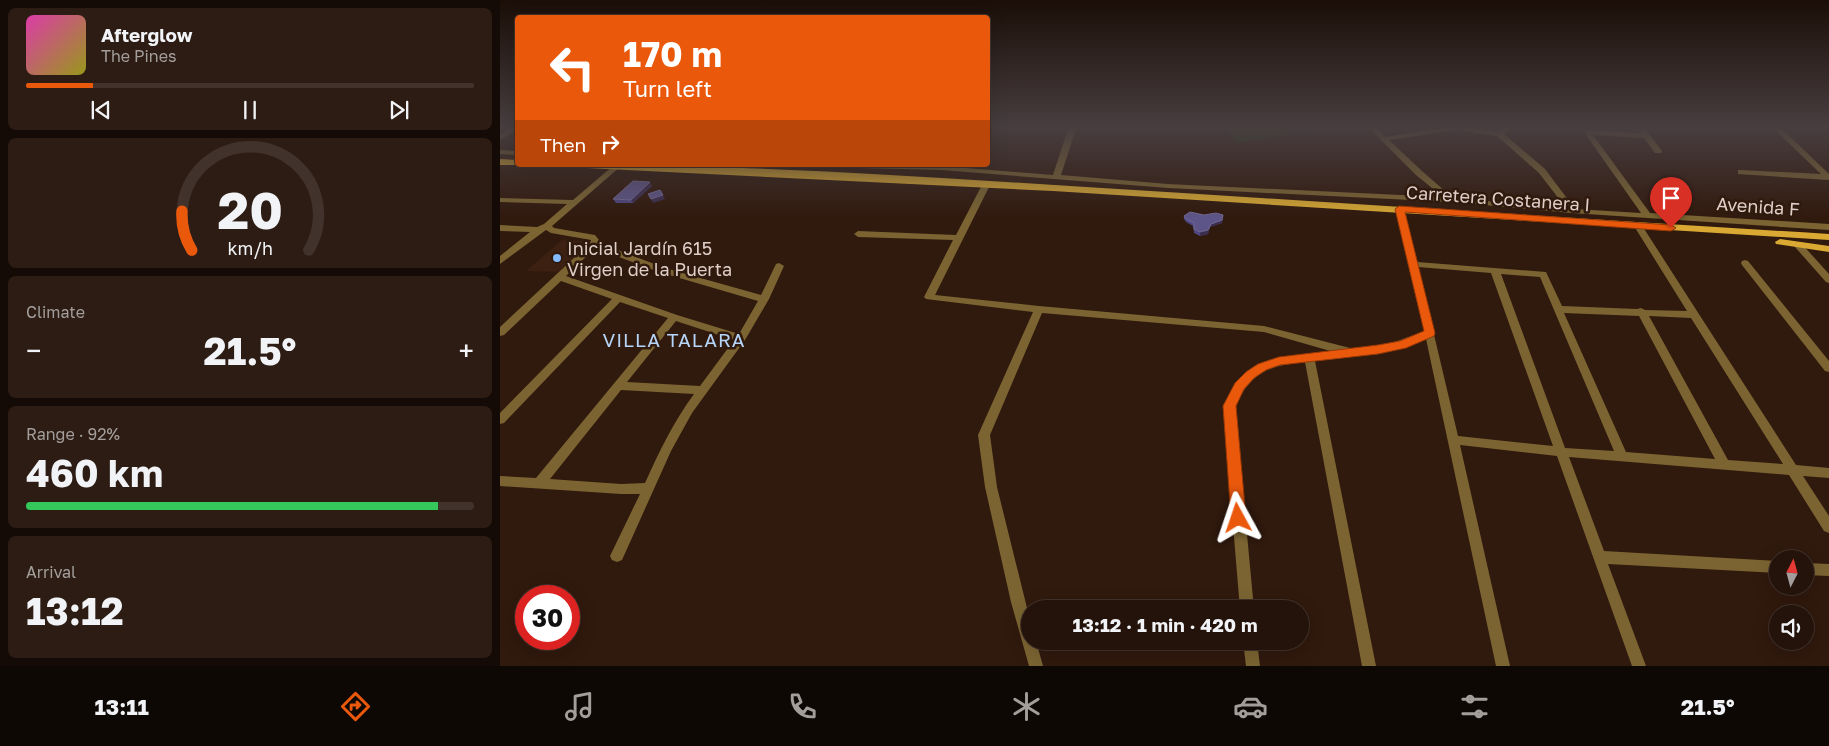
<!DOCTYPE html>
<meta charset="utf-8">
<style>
body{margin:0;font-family:"Golos Text",sans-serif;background:#2c1c13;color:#f1f3f6;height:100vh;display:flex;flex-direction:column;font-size:19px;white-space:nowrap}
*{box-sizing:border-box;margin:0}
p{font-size:16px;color:#a39e9c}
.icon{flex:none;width:28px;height:28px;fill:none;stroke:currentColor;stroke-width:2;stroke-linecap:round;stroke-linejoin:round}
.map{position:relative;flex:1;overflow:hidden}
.details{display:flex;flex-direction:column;gap:8px;padding:8px;background:#140a06;width:500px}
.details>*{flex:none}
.banner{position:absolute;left:15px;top:15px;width:475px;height:152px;border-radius:5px;box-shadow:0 5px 20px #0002,0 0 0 1px #41322b;background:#ea580c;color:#fff;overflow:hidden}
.needle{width:32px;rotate:6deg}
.controls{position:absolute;left:1269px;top:550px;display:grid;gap:10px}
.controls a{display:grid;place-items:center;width:45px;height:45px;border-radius:50%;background:#24130a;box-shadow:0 5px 20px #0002,0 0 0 1px #41322b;font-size:25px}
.speed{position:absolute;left:15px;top:585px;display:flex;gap:10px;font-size:25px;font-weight:700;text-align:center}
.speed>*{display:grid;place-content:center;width:65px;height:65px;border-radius:50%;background:#24130a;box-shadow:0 5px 20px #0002,0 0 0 1px #41322b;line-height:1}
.speed .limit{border:8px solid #d22;background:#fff;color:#111}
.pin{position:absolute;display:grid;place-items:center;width:42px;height:42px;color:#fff;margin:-51px -21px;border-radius:50% 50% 50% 0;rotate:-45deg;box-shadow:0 0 5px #0007}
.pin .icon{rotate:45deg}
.me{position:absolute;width:55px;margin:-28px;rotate:355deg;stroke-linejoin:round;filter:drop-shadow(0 0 4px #0008)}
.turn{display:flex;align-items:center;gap:18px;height:105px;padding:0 25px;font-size:22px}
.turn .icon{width:65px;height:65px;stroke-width:2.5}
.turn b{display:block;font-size:35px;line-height:42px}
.then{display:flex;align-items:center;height:48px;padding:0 25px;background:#0003;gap:10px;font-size:19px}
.big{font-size:38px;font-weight:700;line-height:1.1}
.details .tile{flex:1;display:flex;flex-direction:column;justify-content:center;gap:8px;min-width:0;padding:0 18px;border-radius:8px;background:#2c1c13}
.details .dial{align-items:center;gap:0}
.dial svg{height:130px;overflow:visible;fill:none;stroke:#41322b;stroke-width:7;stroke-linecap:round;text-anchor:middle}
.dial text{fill:#f1f3f6;stroke:none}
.song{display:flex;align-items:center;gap:15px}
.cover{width:60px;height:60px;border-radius:8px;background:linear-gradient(135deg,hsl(320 70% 55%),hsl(60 70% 35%))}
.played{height:5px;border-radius:2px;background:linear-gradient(90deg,#ea580c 15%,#41322b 15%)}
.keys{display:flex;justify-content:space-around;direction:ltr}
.heat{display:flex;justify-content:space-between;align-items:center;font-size:28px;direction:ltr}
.charge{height:8px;border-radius:4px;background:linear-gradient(90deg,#34c759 92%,#41322b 0)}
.trip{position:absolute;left:521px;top:600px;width:288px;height:50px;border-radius:25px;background:#24130a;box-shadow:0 5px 20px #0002,0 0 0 1px #41322b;font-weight:700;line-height:50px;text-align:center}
.dock{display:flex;height:80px;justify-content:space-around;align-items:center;background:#0e0804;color:#a39e9c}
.dock .icon{width:35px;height:35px}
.dock .current{color:#ea580c}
.dock b{font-size:22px;color:#f1f3f6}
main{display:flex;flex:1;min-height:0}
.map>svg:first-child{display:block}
.built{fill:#3c2011}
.green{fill:#183814}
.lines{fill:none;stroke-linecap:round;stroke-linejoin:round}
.minor{fill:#7b6432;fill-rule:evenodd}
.primary{fill:#d9a933;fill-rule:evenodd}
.wall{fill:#4d4680}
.shaded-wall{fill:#3b2e4f}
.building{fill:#5d5588;stroke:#716892}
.route{fill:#ea580c;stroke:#983908}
.poi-dot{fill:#84bcfb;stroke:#30190d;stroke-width:2}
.labels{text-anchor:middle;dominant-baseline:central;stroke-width:5;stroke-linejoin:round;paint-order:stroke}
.street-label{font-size:18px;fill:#dfcec7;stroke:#30190d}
.poi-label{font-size:18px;fill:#dfcec7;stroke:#30190d;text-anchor:start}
.neighbourhood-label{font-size:19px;letter-spacing:1px;fill:#b6d5f9;stroke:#30190d}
</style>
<main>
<section class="details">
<div class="tile">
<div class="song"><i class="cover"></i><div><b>Afterglow</b><p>The Pines</p></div></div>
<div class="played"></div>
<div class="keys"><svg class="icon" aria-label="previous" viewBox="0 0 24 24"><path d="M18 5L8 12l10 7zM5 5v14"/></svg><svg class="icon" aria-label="pause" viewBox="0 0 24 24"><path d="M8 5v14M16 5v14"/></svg><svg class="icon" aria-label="next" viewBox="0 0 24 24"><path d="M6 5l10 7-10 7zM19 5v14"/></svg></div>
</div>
<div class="tile dial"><svg viewBox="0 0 100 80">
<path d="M14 69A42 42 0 1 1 86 69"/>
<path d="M14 69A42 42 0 0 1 8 45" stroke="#ea580c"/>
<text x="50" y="56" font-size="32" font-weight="700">20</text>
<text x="50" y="72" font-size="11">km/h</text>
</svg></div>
<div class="tile"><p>Climate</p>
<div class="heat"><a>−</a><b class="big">21.5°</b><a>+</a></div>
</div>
<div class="tile"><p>Range · 92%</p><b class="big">460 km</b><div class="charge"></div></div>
<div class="tile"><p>Arrival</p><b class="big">13:12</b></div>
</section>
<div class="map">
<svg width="1329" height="666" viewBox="0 0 1329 666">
<rect width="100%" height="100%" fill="#30190d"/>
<!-- built -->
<g class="built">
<path d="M 1044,126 L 1132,126 L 1136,132 Z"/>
<path d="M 62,240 L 87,241 L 88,245 L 58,272 L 26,271 Z"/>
</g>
<!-- green -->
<path class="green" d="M 723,126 L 831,126 L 833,127 L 737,143 Z"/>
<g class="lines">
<!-- minor -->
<g class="minor">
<path d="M 13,126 L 18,126 L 18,129 L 0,140 L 0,135 Z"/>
<path d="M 569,126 L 577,126 L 561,175 L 668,184 L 943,197 L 916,175 L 867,126 L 874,126 L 885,137 L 956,126 L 998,132 L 1006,126 L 1014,126 L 1004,134 L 1045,169 L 1075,209 L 1141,213 L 1084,132 L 1088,130 L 1141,133 L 1135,126 L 1143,126 L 1162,151 L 1161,153 L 1155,153 L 1144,138 L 1093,135 L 1150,213 L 1329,224 L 1329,230 L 1072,213 L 951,202 L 668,188 L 441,170 L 318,167 L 314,165 L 441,166 L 553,175 ZM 956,130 L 997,136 L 1039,173 L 1066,208 L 953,198 L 922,171 L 889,140 Z"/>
<path d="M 1271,126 L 1279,126 L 1329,174 L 1329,180 L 1238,174 L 1238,170 L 1241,170 L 1321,174 Z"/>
<path d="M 0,150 L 18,151 L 18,155 L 0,154 Z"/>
<path d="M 114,165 L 121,166 L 52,226 L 54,228 L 95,235 L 99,240 L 99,243 L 165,268 L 261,295 L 276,264 L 279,263 L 284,266 L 269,299 L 245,340 L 192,413 L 171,451 L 122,560 L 117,562 L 112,560 L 110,556 L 140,494 L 121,494 L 0,486 L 0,476 L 36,478 L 168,318 L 120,302 L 4,423 L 0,424 L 0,413 L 112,299 L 61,281 L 4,335 L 0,336 L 0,327 L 90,243 L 91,240 L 51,233 L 46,230 L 0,264 L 0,256 L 30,232 L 0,231 L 0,225 L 37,227 L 44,224 L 67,204 L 0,202 L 0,198 L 73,200 ZM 95,248 L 159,272 L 258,301 L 239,334 L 177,315 L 66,276 ZM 176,321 L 234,340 L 200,386 L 127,382 ZM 121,390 L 194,394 C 174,421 159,452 145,483 L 121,484 L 50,479 Z"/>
<path d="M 484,181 L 487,181 L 491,183 L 435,295 L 539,306 L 764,326 L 854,349 L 889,344 L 925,331 L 895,209 L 896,207 L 902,207 L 903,209 L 917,262 L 1046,272 L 1062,306 L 1137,309 L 1141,308 L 1145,310 L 1187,311 L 1134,226 L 1138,223 L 1141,224 L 1296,465 L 1329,468 L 1329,478 L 1303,476 L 1329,516 L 1329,533 L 1324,531 L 1289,475 L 1069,457 L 1104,551 L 1278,561 L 1278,573 L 1108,564 L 1146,666 L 1132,666 L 1057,456 L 960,445 L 1010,666 L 996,666 L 926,339 L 889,351 L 815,361 L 876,666 L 862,666 L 805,362 C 767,366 752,372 735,406 L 754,609 L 740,609 L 723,406 C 729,396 734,385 742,376 C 764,353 804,355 834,352 L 764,332 L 542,313 L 490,435 L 497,487 L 530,620 L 530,641 L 536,641 L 543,666 L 529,666 L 511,602 L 485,487 L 478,435 L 533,312 L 426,299 L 424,297 L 453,240 L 358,237 L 354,234 L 358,231 L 456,235 ZM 918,267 L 991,273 L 1053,446 L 958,436 ZM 1001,274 L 1040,277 L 1114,451 L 1065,448 ZM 1064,313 L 1139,316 L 1215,459 L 1126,452 ZM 1149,316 L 1191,318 L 1283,464 L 1228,460 Z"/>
<path d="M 1298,242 L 1301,243 L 1329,274 L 1329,283 L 1326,282 L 1295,247 L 1294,245 Z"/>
<path d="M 1245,260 L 1248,261 L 1329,361 L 1329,372 L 1325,371 L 1242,265 L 1241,263 L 1242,261 Z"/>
<path d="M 1305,563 L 1329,564 L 1329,576 L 1305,575 Z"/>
<path d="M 743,641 L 757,641 L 760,666 L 746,666 Z"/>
</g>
<!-- primary -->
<g class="primary">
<path d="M 0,159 L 18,160 L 18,165 L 21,165 L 0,165 Z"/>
<path d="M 81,165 C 255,165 429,177 602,188 C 844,203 1087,219 1329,234 L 1329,240 L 553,191 L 86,168 Z"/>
<path d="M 1280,239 L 1329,246 L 1329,252 L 1276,244 L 1275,242 Z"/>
</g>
</g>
<!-- wall -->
<g class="wall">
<path d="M 152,186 L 133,203 L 116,203 L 113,199 Z"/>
<path d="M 723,215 L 722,223 L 710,227 L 708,234 L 700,236 L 694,233 L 693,226 L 686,222 L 684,219 L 684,216 Z"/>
</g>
<!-- shaded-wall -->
<g class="shaded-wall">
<path d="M 150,182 L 152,186 L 133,203 L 131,200 Z"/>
<path d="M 163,195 L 165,199 L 153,203 L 151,199 Z"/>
<path d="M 722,220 L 722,223 L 710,227 L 708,234 L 700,236 L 700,232 L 711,224 Z"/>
</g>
<!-- building -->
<g class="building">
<path d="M 133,181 L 150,182 L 131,200 L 113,199 Z"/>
<path d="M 160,190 L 163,195 L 151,199 L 148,194 Z"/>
<path d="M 690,212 L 704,215 L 716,213 L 723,215 L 722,220 L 711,224 L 708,230 L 700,232 L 694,229 L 694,223 L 686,219 L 684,216 Z"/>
</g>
<!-- sky -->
<linearGradient id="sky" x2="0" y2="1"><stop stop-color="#1a0e07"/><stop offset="0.58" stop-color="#483e40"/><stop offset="1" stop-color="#483e40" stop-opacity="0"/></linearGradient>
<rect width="1329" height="219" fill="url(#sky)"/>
<!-- route -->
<path class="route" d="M 899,206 L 1171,225 L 1176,228 L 1171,231 L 905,212 L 935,333 L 934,336 L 906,348 L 878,354 L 780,365 L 766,370 L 754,378 L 744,389 L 736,406 L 746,518 L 743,522 L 738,524 L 733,522 L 731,518 L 723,406 L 735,383 L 746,372 L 758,364 L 779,357 L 878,345 L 900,341 L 924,331 L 895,209 Z"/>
<!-- markers -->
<circle class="poi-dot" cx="57" cy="258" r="5"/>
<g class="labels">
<!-- street labels -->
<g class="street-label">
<text transform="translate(998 198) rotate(4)">Carretera Costanera I</text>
<text transform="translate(1258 206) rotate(4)">Avenida F</text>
</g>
<!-- poi labels -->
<g class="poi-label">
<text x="67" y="248">Inicial Jardín 615<tspan x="67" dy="21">Virgen de la Puerta</tspan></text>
</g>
<!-- neighbourhood labels -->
<g class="neighbourhood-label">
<text x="174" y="339">VILLA TALARA</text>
</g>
</g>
</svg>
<div class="controls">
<a><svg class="needle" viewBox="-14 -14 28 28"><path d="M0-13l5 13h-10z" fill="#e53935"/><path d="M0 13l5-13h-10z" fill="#a39e9c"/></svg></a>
<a><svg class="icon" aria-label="sound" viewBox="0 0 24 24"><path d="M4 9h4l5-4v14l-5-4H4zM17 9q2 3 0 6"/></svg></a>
</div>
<div class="speed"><div class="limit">30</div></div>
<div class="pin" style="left:1171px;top:228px;background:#d93025"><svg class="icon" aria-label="arrive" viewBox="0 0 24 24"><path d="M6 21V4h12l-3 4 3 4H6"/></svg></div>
<svg class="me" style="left:738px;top:518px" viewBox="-20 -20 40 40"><path d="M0-17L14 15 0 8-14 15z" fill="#ea580c" stroke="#fff" stroke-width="4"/></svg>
<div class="trip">13:12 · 1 min · 420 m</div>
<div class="banner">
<div class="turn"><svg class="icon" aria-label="left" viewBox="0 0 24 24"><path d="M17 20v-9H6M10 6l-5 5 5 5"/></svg><div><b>170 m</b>Turn left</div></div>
<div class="then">Then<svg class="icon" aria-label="right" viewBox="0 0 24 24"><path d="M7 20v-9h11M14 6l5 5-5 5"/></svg></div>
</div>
</div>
</main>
<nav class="dock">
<b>13:11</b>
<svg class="icon current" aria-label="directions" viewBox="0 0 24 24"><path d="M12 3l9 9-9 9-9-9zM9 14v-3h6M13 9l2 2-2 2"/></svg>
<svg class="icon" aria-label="music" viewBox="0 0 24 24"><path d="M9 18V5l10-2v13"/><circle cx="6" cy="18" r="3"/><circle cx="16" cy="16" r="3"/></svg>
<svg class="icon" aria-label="phone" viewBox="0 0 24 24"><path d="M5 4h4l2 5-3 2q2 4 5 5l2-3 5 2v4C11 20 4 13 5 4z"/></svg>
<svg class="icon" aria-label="climate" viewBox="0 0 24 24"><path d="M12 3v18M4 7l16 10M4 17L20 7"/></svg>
<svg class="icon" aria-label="car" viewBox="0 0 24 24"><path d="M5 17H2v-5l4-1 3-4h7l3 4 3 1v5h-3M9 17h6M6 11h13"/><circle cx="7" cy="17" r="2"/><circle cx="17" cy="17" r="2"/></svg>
<svg class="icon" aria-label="filters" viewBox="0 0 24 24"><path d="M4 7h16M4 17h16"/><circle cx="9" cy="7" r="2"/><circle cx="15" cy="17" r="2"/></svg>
<b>21.5°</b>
</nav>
